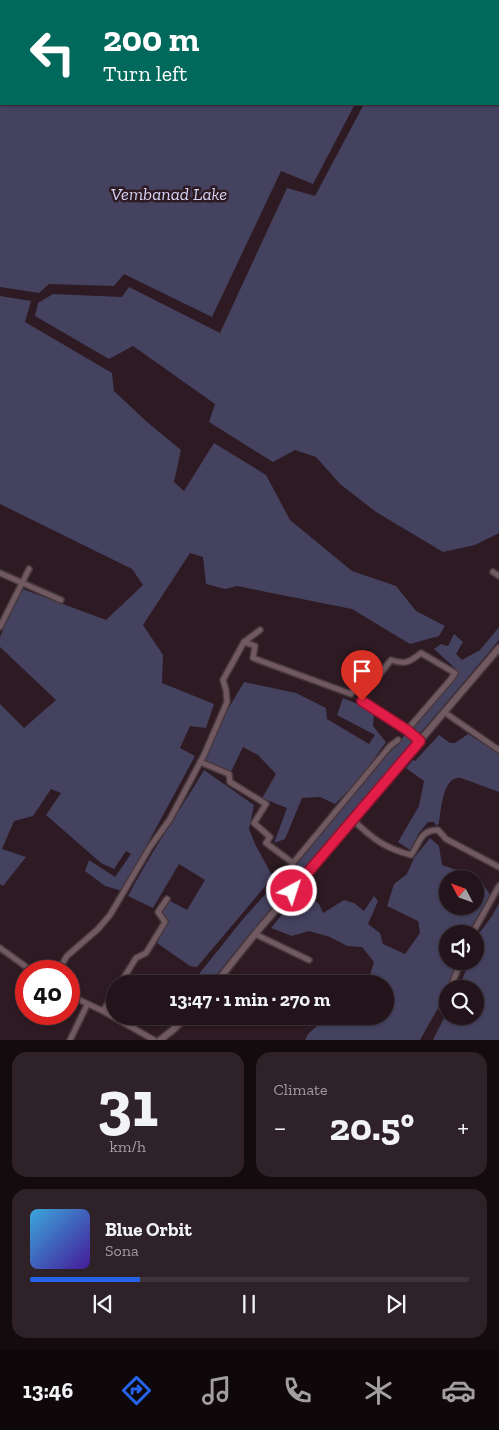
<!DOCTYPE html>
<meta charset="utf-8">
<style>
body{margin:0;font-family:"Zilla Slab",serif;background:#2e2127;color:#f1f3f6;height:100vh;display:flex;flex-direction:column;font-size:19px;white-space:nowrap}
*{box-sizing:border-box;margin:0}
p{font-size:16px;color:#a29ea2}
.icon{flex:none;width:28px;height:28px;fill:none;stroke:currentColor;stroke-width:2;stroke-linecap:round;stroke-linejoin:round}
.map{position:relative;height:1040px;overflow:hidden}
.drawer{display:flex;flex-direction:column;gap:12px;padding:12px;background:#130b0e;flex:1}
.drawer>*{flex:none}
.top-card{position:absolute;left:0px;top:0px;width:500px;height:105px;box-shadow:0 1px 4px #0004,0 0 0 1px #3f3339;background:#00695c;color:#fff;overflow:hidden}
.needle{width:32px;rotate:311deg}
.tools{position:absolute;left:439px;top:870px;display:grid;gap:10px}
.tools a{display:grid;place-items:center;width:45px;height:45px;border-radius:50%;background:#22141a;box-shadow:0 1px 4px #0004,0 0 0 1px #3f3339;font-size:25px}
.speed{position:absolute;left:15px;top:960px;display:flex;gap:10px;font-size:25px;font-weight:700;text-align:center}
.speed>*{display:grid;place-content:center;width:65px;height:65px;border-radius:50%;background:#22141a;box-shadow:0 1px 4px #0004,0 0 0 1px #3f3339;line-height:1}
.speed .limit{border:8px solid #d22;background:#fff;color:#111}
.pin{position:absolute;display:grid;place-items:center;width:42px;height:42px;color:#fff;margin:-51px -21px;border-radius:50% 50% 50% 0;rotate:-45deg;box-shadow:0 0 5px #0007}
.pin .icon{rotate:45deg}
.me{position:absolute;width:55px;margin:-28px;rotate:40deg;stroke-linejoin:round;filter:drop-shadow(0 0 4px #0008)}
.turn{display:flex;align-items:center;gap:18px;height:105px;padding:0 20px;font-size:22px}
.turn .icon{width:65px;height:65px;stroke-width:2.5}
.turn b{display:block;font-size:35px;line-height:42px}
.big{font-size:38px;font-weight:800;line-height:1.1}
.drawer .widget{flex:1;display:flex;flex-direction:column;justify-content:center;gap:8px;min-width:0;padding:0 18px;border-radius:15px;background:#2e2127}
.drawer .dial{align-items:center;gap:0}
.dial b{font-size:65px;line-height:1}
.song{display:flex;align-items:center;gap:15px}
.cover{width:60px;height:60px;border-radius:8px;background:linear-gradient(135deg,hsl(200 70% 55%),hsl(260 70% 35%))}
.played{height:5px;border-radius:2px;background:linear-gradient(90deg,#2563eb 25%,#3f3339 25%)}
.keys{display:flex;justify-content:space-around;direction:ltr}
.heat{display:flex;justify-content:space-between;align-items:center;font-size:28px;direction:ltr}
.drawer .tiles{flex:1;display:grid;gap:12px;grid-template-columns:1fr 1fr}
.widget:last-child{grid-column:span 2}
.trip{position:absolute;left:106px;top:975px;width:288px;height:50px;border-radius:25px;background:#22141a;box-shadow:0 1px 4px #0004,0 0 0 1px #3f3339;font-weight:800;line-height:50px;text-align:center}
.tab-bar{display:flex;height:80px;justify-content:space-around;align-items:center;background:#0e080a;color:#a29ea2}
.tab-bar .icon{width:35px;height:35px}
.tab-bar .current{color:#2563eb}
.tab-bar b{font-size:22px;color:#f1f3f6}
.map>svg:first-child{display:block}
.water{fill:#454260;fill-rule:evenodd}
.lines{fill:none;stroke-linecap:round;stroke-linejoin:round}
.minor-casing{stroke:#47383d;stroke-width:8}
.tertiary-casing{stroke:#47383d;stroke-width:9}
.minor{stroke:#705961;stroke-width:5}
.tertiary{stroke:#705961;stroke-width:6}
.route-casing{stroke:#92132f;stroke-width:12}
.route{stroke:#e11d48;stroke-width:9}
.labels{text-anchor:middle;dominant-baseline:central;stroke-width:5;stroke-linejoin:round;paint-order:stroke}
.water-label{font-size:18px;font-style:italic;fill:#d5d3f6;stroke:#2d1a22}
</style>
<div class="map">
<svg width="499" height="1040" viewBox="0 0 499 1040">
<rect width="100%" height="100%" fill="#2d1a22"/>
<!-- water -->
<g class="water">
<path d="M 0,0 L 409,0 L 1,1 L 1,104 L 355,104 L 313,184 L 281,171 L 212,317 L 124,274 L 114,286 L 49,284 L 39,293 L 0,287 Z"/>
<path d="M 499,64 L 499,533 L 475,545 L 443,552 L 376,512 L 340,484 L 316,457 L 295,450 L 273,462 L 209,422 L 215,404 L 133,346 L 109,359 L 35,316 L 38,303 L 53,294 L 122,297 L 129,287 L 220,333 L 287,188 L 315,196 L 364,104 L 499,104 Z"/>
<path d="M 0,296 L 31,301 L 25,322 L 112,373 L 114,391 L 147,422 L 181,450 L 174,482 L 184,491 L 214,443 L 266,475 L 290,520 L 352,571 L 396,586 L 416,611 L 445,626 L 439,636 L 410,644 L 352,609 L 237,586 L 225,589 L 206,584 L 203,557 L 190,553 L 143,625 L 163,655 L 162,683 L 214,704 L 206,728 L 190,726 L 180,748 L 195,756 L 122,891 L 105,886 L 85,871 L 89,860 L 115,877 L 131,854 L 126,851 L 114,869 L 101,863 L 46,815 L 61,793 L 51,789 L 33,816 L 14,821 L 2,849 L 26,857 L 3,886 L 0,884 L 0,704 L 24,728 L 56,700 L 0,647 L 0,637 L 20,588 L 106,620 L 143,585 L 132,569 L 0,504 Z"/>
<path d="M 499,627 L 499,640 C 403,755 303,867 209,984 L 191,984 L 243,919 L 320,833 L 455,677 L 457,670 L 434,649 L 441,644 L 448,646 L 454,634 L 463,642 L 456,654 L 462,660 L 480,650 Z"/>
<path d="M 244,682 L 296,693 L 326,708 L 327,719 L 369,744 L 375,735 L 337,715 L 343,698 L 374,711 L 373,726 L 386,742 L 359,780 L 335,804 L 320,797 L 302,798 L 285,839 L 274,843 L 287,808 L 262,798 L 276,774 L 258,755 L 243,747 L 230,774 L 203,761 L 227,711 Z"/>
<path d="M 468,734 L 499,753 L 499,792 L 461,778 C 443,775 441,810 439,823 L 436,826 L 434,822 L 428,822 L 419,833 L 410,850 L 398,842 L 419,806 L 424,781 L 406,768 L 413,760 L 415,761 L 439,735 L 450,743 L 455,743 Z"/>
<path d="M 204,770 L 254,805 L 249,829 L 255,844 L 273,877 L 197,967 L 190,966 L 157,943 L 169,920 L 160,914 L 170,901 L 187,910 L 205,880 L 179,864 L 153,908 L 128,896 C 151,852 179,812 204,770 Z"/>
<path d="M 430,838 L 439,846 L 442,865 C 462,872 480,875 490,895 L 467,934 L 448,934 L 448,961 L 459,961 L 447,992 L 420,1040 L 305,1040 L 308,1034 L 328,1016 L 332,1016 L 334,1026 L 354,1016 L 385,1016 L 385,984 L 373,984 L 370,975 L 374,962 L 362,947 L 347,946 L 330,937 L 309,931 L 292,936 L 271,928 L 301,891 L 319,904 L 323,913 L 344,900 L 354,903 L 364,911 L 374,896 L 378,901 L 368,924 L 380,933 L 383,944 L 405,954 L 420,933 L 418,921 L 387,906 L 394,884 L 407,874 L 414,858 ZM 448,879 L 475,879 L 475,906 L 448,906 Z"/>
<path d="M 499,903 L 499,1040 L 433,1040 L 447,1012 L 448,1016 L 475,1016 L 475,989 L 458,989 L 470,961 L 475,961 L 475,939 L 492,916 Z"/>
</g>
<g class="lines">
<!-- minor casing -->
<g class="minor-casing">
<g id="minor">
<path d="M 493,572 L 499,576"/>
<path d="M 0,573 L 61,600"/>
<path d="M 0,627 L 29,569"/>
<path d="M 244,642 L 260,630"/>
<path d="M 362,701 L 420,741"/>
<path d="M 444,712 L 499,750"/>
<path d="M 200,762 L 229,774 L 230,782 L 266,804 L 254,823 L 270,837 L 266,843 L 293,863 L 390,746 L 398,740"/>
<path d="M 353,820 C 372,838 384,848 411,855 C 420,843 420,830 438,830 L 446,839 L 499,867"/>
<path d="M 255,934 L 309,960"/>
<path d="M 472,934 L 499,886"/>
<path d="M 0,948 L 32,971"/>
<path d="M 58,971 L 67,956 L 98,929 L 110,915 L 150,847 L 170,819 L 204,755 L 227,702 L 226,690 L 223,680 L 244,642 L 255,646 L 253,658 L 351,694 L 361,678 L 372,684 L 391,660 C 405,665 410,662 421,653 L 455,673 L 451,679 L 407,730"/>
<path d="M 120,984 L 136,958 L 146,953 L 165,922 L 158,912 L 167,899"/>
<path d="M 450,989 L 461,961"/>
<path d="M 115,992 L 103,1011 L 154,1040"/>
<path d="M 69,995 L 103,1011"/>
<path d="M 442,1008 L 448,995"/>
<path d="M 174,1029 L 175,1016"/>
<path d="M 70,1040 L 87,1005"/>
</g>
</g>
<!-- tertiary casing -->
<g class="tertiary-casing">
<g id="tertiary">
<path d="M 215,984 L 255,934 L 499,648"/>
<path d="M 160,1040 L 174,1029 L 187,1016"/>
</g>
</g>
<!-- minor -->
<use href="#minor" class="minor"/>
<!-- tertiary -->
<use href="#tertiary" class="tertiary"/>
</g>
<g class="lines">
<!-- route casing -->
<g class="route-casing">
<path id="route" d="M 292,891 L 420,741 L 407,730 L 362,701"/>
</g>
<!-- route -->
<use href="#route" class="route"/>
</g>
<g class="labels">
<!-- water labels -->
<g class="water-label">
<text x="169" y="194">Vembanad Lake</text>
</g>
</g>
</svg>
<div class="tools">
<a><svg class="needle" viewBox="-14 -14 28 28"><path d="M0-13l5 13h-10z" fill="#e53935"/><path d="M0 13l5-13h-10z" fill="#a29ea2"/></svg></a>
<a><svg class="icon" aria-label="sound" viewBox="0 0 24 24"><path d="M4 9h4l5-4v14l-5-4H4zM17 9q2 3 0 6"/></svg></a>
<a><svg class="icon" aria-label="search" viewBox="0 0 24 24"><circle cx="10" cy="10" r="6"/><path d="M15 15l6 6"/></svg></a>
</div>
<div class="speed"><div class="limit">40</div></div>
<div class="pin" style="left:362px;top:701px;background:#d93025"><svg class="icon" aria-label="arrive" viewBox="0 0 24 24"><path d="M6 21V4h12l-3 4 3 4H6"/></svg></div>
<svg class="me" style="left:292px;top:891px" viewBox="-20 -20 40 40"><circle r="17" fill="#e11d48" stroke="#fff" stroke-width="3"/><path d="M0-11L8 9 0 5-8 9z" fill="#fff"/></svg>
<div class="trip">13:47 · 1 min · 270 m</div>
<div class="top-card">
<div class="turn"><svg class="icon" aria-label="left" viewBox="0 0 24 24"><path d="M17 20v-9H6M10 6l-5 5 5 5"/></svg><div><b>200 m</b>Turn left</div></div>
</div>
</div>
<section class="drawer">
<div class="tiles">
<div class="widget dial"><b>31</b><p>km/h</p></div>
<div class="widget"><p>Climate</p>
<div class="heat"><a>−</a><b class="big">20.5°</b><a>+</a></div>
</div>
<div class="widget">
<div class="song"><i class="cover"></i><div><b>Blue Orbit</b><p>Sona</p></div></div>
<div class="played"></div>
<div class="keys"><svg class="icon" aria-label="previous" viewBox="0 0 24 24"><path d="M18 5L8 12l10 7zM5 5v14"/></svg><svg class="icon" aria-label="pause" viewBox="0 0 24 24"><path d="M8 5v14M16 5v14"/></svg><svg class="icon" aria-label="next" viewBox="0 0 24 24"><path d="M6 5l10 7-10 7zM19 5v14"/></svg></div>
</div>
</div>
</section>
<nav class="tab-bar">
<b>13:46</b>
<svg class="icon current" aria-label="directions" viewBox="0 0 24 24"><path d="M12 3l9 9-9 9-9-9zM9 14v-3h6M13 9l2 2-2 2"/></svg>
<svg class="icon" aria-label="music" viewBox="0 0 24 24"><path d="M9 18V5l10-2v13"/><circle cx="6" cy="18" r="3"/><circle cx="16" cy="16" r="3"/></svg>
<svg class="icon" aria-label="phone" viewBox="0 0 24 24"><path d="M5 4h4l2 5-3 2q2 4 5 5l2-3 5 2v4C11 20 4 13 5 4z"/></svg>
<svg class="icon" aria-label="climate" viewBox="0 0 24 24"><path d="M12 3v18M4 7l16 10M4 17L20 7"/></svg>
<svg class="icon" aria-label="car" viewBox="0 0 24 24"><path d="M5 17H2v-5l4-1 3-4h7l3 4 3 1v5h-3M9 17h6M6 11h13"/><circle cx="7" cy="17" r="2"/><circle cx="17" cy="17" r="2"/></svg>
</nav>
